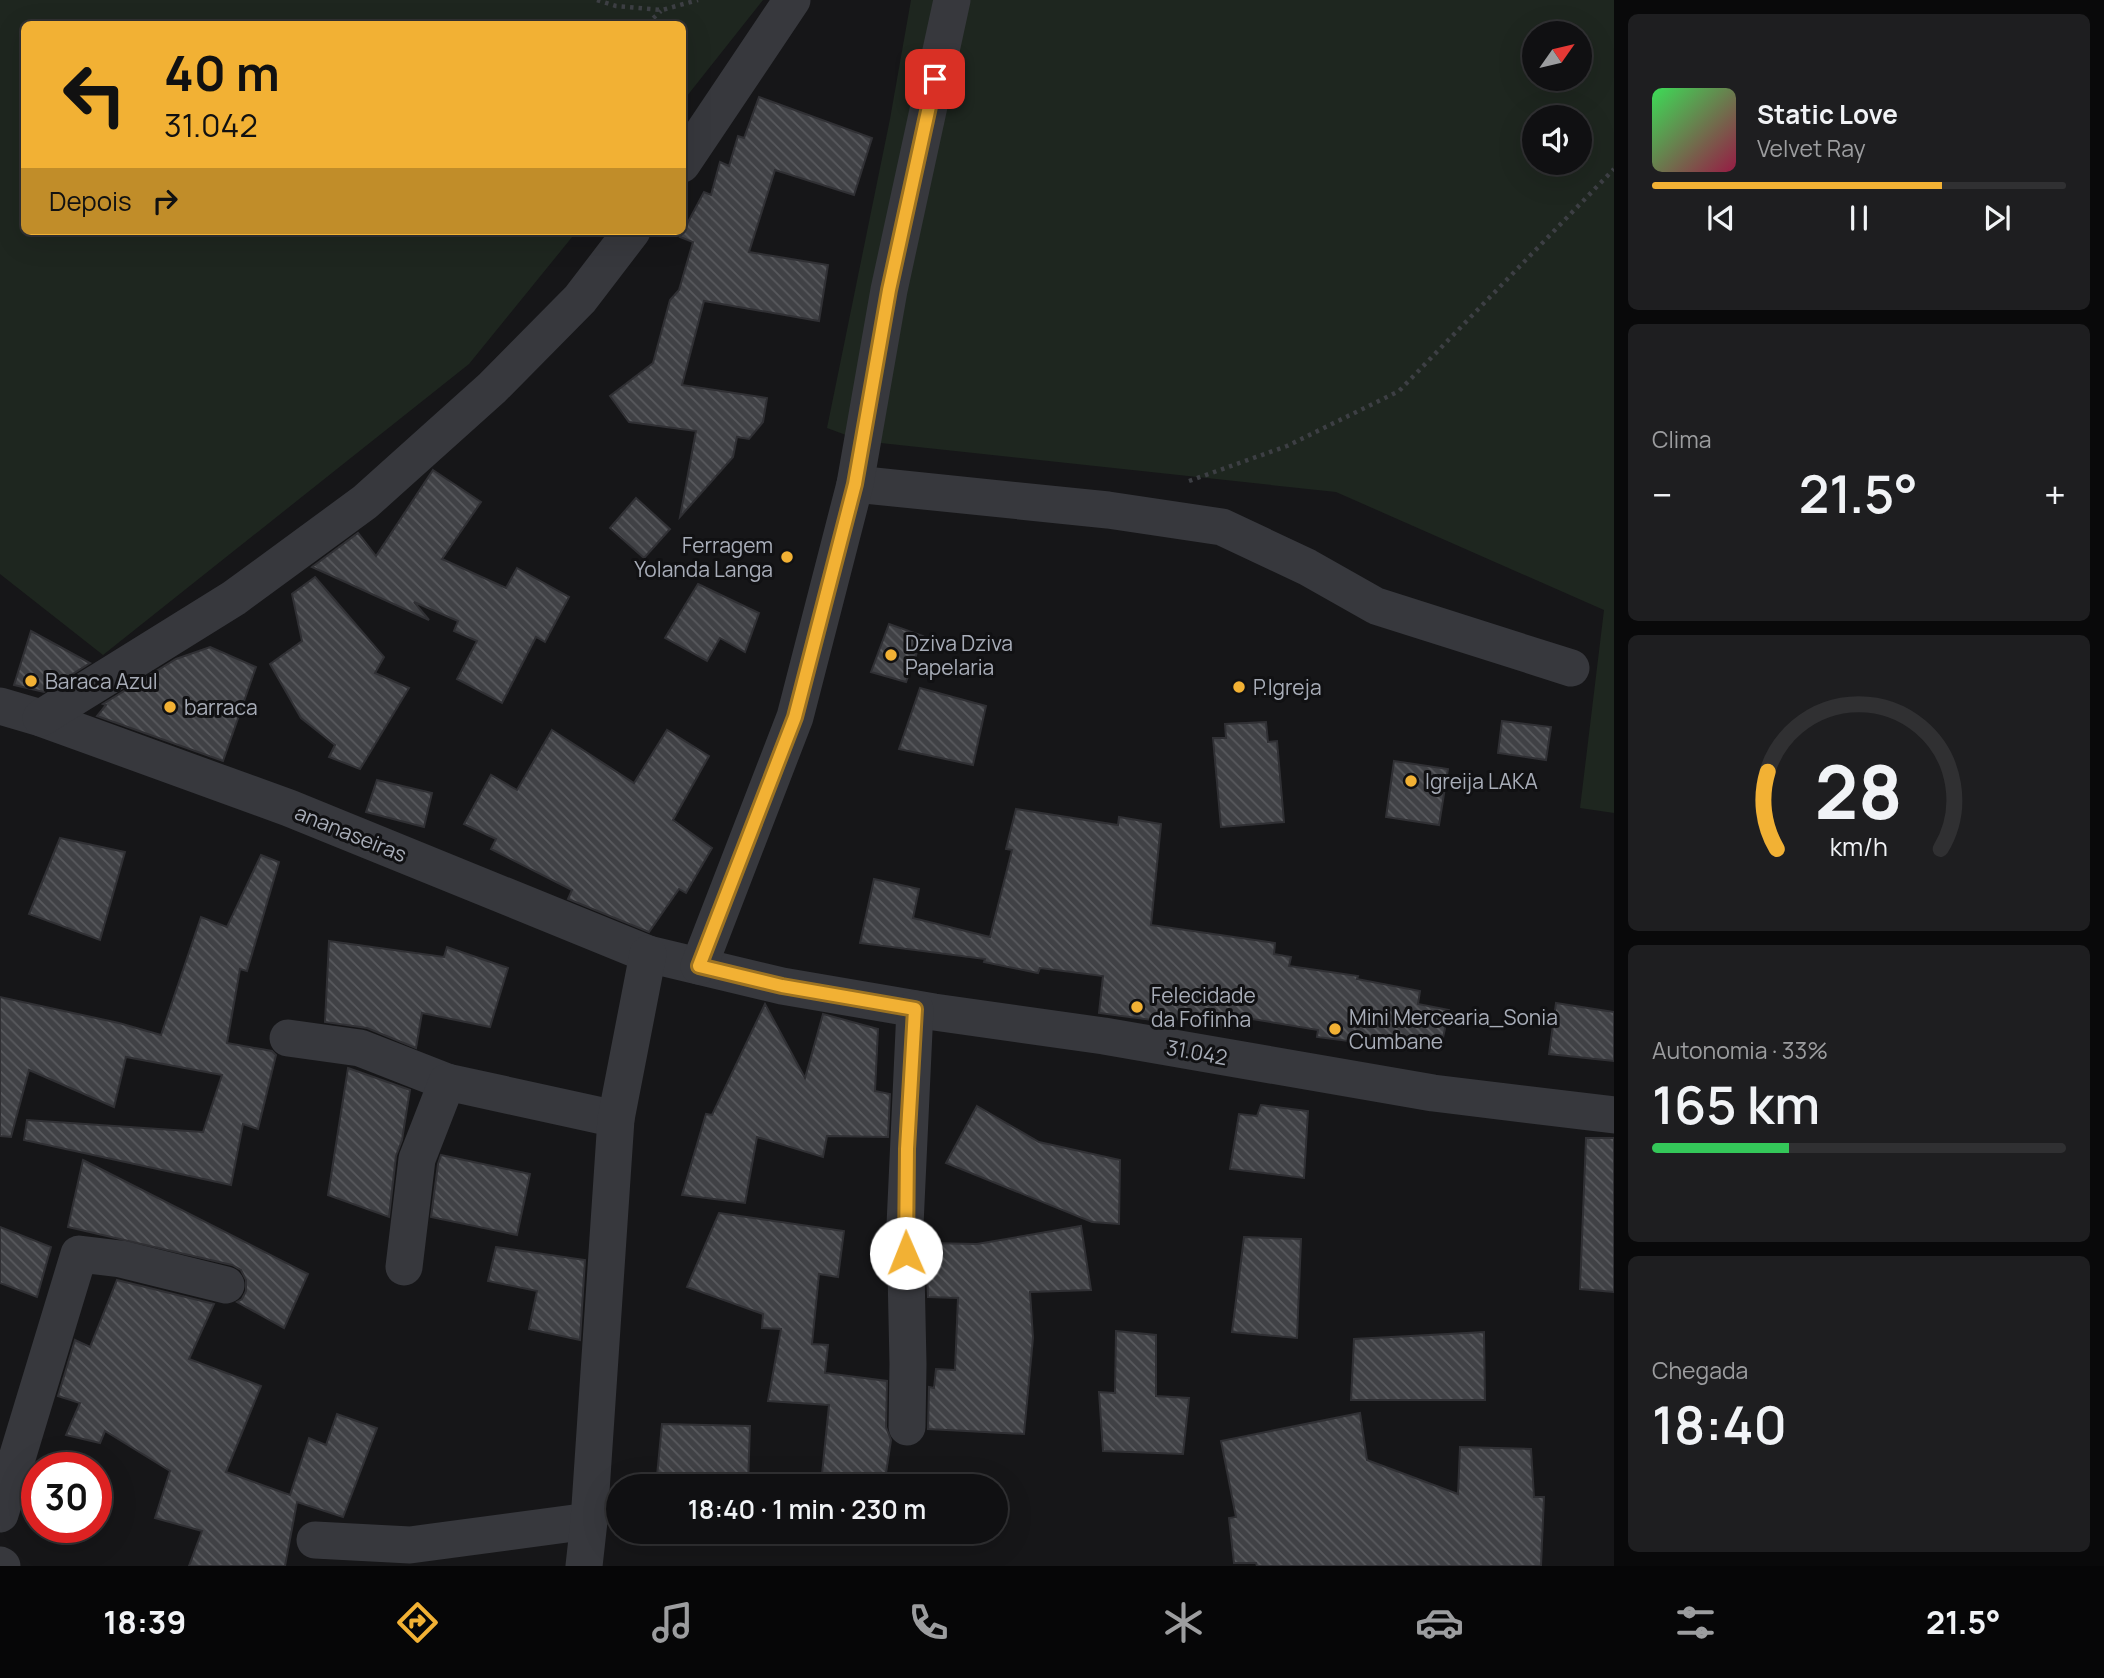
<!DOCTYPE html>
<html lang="pt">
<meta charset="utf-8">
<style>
body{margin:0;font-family:Manrope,sans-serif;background:#1e1e20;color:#f1f3f6;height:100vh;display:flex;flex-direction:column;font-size:26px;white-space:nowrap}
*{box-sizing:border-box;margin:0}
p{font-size:23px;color:#9c9d9f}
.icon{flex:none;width:38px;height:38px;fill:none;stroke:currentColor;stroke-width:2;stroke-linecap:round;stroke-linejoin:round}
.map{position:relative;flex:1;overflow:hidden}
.sheet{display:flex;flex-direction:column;gap:14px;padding:14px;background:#09090a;width:490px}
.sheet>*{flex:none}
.guide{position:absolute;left:21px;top:21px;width:665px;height:214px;border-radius:10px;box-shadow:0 7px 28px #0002,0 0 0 2px #303032;background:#f2b134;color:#111;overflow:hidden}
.needle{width:46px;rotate:56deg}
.controls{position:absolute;left:1522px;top:21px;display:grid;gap:14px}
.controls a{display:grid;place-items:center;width:70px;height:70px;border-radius:50%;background:#101012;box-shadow:0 7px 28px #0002,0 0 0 2px #303032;font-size:35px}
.speed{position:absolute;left:21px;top:1452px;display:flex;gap:14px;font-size:35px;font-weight:700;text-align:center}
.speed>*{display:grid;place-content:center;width:91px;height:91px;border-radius:50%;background:#101012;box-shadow:0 7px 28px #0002,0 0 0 2px #303032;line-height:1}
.speed .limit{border:10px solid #d22;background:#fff;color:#111}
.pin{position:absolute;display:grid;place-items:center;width:60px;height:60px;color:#fff;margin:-30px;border-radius:14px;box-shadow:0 4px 10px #0006}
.me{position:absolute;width:77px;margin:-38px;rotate:359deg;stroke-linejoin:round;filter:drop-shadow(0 0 5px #0008)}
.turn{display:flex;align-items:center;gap:24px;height:147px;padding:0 28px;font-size:32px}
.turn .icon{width:91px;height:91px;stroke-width:2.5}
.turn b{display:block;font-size:49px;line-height:60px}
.then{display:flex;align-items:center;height:66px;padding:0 28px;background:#0003;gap:14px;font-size:26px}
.big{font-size:52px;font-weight:600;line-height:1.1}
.sheet .widget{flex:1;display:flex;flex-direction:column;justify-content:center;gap:10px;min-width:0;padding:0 24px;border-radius:10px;background:#1e1e20}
.sheet .dial{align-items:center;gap:0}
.dial svg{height:182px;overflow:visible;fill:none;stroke:#303032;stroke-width:7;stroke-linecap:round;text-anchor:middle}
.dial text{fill:#f1f3f6;stroke:none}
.song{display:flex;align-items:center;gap:21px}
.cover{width:84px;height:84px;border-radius:10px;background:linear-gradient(135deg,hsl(130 70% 55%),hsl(340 70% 35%))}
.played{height:7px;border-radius:4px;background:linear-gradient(90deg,#f2b134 70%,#303032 70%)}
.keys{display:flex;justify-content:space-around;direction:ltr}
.heat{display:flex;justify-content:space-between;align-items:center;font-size:38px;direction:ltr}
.charge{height:10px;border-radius:5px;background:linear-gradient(90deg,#34c759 33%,#303032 0)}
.trip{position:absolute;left:606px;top:1474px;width:402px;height:70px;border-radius:35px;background:#101012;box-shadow:0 7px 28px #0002,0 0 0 2px #303032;font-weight:600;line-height:70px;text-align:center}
.tab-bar{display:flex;height:112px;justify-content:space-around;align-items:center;background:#060607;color:#9c9d9f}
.tab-bar .icon{width:49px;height:49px}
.tab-bar .current{color:#f2b134}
.tab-bar b{font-size:32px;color:#f1f3f6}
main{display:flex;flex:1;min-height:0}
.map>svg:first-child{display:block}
.green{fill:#1e261f;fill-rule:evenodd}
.building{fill:url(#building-back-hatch);stroke:#303034;stroke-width:2}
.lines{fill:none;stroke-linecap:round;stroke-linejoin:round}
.path{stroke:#3d3f44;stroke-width:4.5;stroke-dasharray:3.5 5;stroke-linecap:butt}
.minor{stroke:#37383d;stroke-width:37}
.route-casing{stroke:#9d7322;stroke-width:18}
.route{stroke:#f2b134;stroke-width:12}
.poi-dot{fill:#f2b134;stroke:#111113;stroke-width:2.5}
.labels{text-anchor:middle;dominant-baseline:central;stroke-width:6;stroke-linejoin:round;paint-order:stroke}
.poi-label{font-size:21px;fill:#a8adb8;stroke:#111113;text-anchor:start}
.street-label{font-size:21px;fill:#a8adb8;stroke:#111113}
</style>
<main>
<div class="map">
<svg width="1614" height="1566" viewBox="0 0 1614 1566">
<defs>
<pattern id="building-back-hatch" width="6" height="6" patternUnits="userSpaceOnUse" patternTransform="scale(1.75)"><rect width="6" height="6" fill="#404145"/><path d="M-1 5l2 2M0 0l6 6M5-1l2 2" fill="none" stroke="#595a5e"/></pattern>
</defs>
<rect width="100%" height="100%" fill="#161618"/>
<!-- green -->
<g class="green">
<path d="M 0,0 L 763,0 L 683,101 L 682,24 L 24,24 L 24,231 L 577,231 L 469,364 L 103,655 L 0,574 Z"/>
<path d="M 911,0 L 1614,0 L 1614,813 L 1580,808 L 1604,610 L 1336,492 L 862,441 L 827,428 L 890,119 ZM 1535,33 L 1580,33 L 1580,79 L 1535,79 ZM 1535,117 L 1580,117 L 1580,163 L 1535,163 Z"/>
</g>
<!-- building -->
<g class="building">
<path d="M 759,97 L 872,138 L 854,195 L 775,170 L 749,252 L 828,265 L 819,321 L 704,301 L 682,385 L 767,398 L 763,422 L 749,439 L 737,437 L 733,457 L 680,517 L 696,431 L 629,422 L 610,396 L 653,363 L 670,300 L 679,290 L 693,242 L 680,237 L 704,192 L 711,195 L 720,162 L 729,166 L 738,136 L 744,138 Z"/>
<path d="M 433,470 L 481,502 L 442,559 L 506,588 L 517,568 L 569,597 L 545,642 L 536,637 L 502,703 L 457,679 L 477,641 L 454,631 L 458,621 L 414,602 L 429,620 L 312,567 L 358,533 L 376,556 Z"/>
<path d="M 636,498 L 670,529 L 644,558 L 610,528 Z"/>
<path d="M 315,577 L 384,657 L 375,673 L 409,688 L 360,769 L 329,757 L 335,745 L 301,718 L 270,664 L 302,641 L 292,594 Z"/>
<path d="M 698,584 L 759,613 L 745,652 L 720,638 L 707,661 L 665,638 Z"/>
<path d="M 889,624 L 923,636 L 906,682 L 871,672 Z"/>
<path d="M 31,631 L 90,663 L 44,692 L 14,685 Z"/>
<path d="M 210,647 L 256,667 L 223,761 L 97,716 L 106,705 L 103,704 L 176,659 Z"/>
<path d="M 920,688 L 986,706 L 973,765 L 899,749 Z"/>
<path d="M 1502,721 L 1551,727 L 1546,760 L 1498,753 Z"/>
<path d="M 1266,722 L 1268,742 L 1277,741 L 1284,822 L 1221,827 L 1213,738 L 1226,738 L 1225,724 Z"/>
<path d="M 552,730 L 634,783 L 667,730 L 709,756 L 673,820 L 712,848 L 686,893 L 679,889 L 649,932 L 568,899 L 572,890 L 491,849 L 496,839 L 464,824 L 491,775 L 517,790 Z"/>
<path d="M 1394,761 L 1448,769 L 1439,825 L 1386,817 Z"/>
<path d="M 377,780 L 432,793 L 424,827 L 366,812 Z"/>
<path d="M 1016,809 L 1118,825 L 1119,817 L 1161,824 L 1151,925 L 1275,943 L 1274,954 L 1291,957 L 1289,966 L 1358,976 L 1357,979 L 1420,991 L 1418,1004 L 1449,1010 L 1441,1047 L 1398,1037 L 1396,1045 L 1349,1035 L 1348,1041 L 1317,1037 L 1318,1030 L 1234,1016 L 1231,1029 L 1153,1015 L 1152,1020 L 1099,1013 L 1103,976 L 1040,968 L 1038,973 L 984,962 L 985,959 L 860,943 L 874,879 L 919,889 L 913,918 L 990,937 L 1012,850 L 1006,849 Z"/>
<path d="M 60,838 L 125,852 L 100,940 L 29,914 Z"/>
<path d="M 261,855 L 279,862 L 247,971 L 240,969 L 227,1043 L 272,1051 L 276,1055 L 258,1129 L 243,1124 L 231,1185 L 24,1140 L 27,1120 L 203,1132 L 222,1075 L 126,1057 L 114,1107 L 29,1070 L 11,1137 L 0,1136 L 0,997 L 119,1023 L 161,1035 L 201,917 L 227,927 Z"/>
<path d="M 329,941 L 444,957 L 447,947 L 508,968 L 490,1027 L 422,1013 L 416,1048 L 367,1028 L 325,1022 Z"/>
<path d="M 1556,1003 L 1614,1012 L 1614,1061 L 1549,1054 Z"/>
<path d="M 765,1004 L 805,1078 L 823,1014 L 878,1029 L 875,1091 L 890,1094 L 888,1137 L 827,1136 L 823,1157 L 757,1137 L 745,1203 L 682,1195 L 706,1114 L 712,1115 Z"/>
<path d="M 348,1068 L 410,1090 L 402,1140 L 396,1156 L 389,1217 L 328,1195 Z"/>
<path d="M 1261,1105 L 1308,1111 L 1304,1178 L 1230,1169 L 1239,1114 L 1257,1116 Z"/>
<path d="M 977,1106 L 1039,1142 L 1120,1160 L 1119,1224 L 1092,1222 L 946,1163 Z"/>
<path d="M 1586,1138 L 1614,1138 L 1614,1292 L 1580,1289 Z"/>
<path d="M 441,1155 L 530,1174 L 517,1235 L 431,1217 L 438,1164 Z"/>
<path d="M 83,1160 L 308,1274 L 284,1328 L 237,1302 L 242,1299 L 246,1291 L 246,1280 L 241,1270 L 232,1265 L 68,1227 Z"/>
<path d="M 719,1213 L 844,1231 L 838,1277 L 819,1274 L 812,1344 L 828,1345 L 825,1373 L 887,1381 L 886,1427 L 891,1440 L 885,1480 L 822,1474 L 829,1405 L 768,1401 L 781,1329 L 762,1328 L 763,1314 L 687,1287 Z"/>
<path d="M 1081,1226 L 1091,1290 L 1030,1292 L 1033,1338 L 1024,1434 L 928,1429 L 929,1387 L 934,1388 L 936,1369 L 955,1370 L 958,1298 L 928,1297 L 926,1243 L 977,1244 Z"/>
<path d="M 0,1227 L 51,1247 L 37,1297 L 0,1283 Z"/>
<path d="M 1244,1237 L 1301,1239 L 1297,1338 L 1232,1332 Z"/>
<path d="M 496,1247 L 585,1260 L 580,1340 L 529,1329 L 537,1291 L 488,1281 Z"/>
<path d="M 117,1280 L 214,1304 L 189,1359 L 261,1386 L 226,1472 L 290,1495 L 309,1438 L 326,1445 L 337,1414 L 377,1428 L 343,1517 L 297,1502 L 285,1566 L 189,1566 L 202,1531 L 155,1518 L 170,1471 L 105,1431 L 100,1443 L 66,1435 L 80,1403 L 58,1396 L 75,1340 L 90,1347 Z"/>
<path d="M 1116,1331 L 1156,1335 L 1156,1396 L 1189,1398 L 1183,1454 L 1103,1451 L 1099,1392 L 1115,1393 Z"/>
<path d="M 1484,1332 L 1485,1400 L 1351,1400 L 1354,1339 Z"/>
<path d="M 1360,1413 L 1367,1460 L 1458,1494 L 1460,1447 L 1531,1449 L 1534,1497 L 1544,1497 L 1541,1566 L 1257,1566 L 1256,1563 L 1234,1563 L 1229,1518 L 1236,1517 L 1221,1441 Z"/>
<path d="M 662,1424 L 750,1426 L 748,1486 L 656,1486 Z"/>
</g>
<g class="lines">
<!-- path -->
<g class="path">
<path d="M 597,0 L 616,6 L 662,10 L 698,0"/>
<path d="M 647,24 L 661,11"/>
<path d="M 1189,481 L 1287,446 L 1399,391 L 1614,169"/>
</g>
<!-- minor -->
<g class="minor">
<path d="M 682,164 L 792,0"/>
<path d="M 855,484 L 1108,510 L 1222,527 L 1307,567 L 1376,606 L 1571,668"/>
<path d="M 0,706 L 41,718 L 289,808 L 648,954 L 782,986 L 934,1012 L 1104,1036 L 1433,1093 L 1614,1115"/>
<path d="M 41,718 L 234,598 L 365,502 L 492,388 L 580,299 L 632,231"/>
<path d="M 699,966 L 795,717 L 855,484 L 889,290 L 952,0"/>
<path d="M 288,1038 L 360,1048 L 447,1082"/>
<path d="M 404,1267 L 417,1159 L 447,1082 L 616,1119"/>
<path d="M 907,1427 L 908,1364 L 905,1225 L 915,1009"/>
<path d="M 0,1514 L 79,1254 L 121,1259 L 226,1285"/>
<path d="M 315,1540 L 410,1545 L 589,1521"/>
<path d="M 0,1565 L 2,1566"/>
<path d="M 584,1566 L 589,1521 L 616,1119 L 648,954"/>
</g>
</g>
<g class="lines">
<!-- route casing -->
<g class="route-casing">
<path id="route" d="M 906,1253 L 907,1149 L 915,1009 L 782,986 L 699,966 L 795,717 L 855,484 L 889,290 L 935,79"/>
</g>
<!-- route -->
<use href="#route" class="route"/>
</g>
<!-- markers -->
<g class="poi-dot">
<circle cx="787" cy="557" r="7"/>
<circle cx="891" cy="655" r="7"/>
<circle cx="31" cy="681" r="7"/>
<circle cx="1239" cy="687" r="7"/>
<circle cx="170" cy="707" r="7"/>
<circle cx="1411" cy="781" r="7"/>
<circle cx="1137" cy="1007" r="7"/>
<circle cx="1335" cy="1029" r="7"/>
</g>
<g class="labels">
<!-- poi labels -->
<g class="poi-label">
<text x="773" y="545" text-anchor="end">Ferragem<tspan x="773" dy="24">Yolanda Langa</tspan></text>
<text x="905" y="643">Dziva Dziva<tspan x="905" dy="24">Papelaria</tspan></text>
<text x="45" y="681">Baraca Azul</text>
<text x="1253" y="687">P.Igreja</text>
<text x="184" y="707">barraca</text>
<text x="1425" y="781">Igreija LAKA</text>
<text x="1151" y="995">Felecidade<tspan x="1151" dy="24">da Fofinha</tspan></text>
<text x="1349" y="1017">Mini Mercearia_Sonia<tspan x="1349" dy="24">Cumbane</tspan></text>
</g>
<!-- street labels -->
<g class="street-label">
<text transform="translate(351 833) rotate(22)">ananaseiras</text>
<text transform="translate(1197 1052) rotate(10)">31.042</text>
</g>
</g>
</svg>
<div class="controls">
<a><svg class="needle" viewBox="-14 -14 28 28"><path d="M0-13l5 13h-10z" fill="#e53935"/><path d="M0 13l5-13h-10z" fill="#9c9d9f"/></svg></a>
<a><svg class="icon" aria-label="sound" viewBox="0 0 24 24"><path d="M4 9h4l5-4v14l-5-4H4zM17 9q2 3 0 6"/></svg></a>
</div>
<div class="speed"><div class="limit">30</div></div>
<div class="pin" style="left:935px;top:79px;background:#d93025"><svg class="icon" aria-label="arrive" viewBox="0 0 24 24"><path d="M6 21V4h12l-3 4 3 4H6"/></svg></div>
<svg class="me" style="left:906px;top:1253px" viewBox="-20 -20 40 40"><circle r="19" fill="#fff"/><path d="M0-13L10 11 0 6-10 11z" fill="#f2b134"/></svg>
<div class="trip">18:40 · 1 min · 230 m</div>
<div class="guide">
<div class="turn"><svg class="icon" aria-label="left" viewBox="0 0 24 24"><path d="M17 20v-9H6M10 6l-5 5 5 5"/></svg><div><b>40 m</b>31.042</div></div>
<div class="then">Depois<svg class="icon" aria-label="right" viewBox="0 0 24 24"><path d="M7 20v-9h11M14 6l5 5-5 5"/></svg></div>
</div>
</div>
<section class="sheet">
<div class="widget">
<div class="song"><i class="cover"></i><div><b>Static Love</b><p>Velvet Ray</p></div></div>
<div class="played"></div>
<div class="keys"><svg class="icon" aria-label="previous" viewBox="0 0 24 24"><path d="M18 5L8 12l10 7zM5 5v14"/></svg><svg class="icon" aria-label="pause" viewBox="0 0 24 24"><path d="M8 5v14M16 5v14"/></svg><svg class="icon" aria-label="next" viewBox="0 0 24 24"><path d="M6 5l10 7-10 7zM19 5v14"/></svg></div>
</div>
<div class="widget"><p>Clima</p>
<div class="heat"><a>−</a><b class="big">21.5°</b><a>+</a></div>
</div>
<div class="widget dial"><svg viewBox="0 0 100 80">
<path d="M14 69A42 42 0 1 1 86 69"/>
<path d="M14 69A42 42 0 0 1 10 35" stroke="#f2b134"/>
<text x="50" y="56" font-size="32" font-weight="700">28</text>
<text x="50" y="72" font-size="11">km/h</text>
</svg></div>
<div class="widget"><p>Autonomia · 33%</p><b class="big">165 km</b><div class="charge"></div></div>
<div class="widget"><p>Chegada</p><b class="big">18:40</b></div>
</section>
</main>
<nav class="tab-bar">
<b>18:39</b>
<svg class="icon current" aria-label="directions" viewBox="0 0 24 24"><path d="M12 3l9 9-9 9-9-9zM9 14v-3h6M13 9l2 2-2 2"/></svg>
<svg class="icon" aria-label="music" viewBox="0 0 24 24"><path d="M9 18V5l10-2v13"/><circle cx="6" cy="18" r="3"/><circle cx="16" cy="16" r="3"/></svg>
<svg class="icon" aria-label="phone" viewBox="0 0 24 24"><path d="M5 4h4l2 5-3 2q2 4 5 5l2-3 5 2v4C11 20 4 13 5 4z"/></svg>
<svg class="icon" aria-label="climate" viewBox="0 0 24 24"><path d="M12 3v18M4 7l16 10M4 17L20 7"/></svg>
<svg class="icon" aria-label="car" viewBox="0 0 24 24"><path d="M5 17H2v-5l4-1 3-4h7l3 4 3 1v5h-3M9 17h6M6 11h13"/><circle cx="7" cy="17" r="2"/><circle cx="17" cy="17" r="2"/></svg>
<svg class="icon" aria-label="filters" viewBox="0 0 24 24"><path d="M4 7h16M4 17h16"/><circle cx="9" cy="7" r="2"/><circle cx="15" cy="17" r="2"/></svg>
<b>21.5°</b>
</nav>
